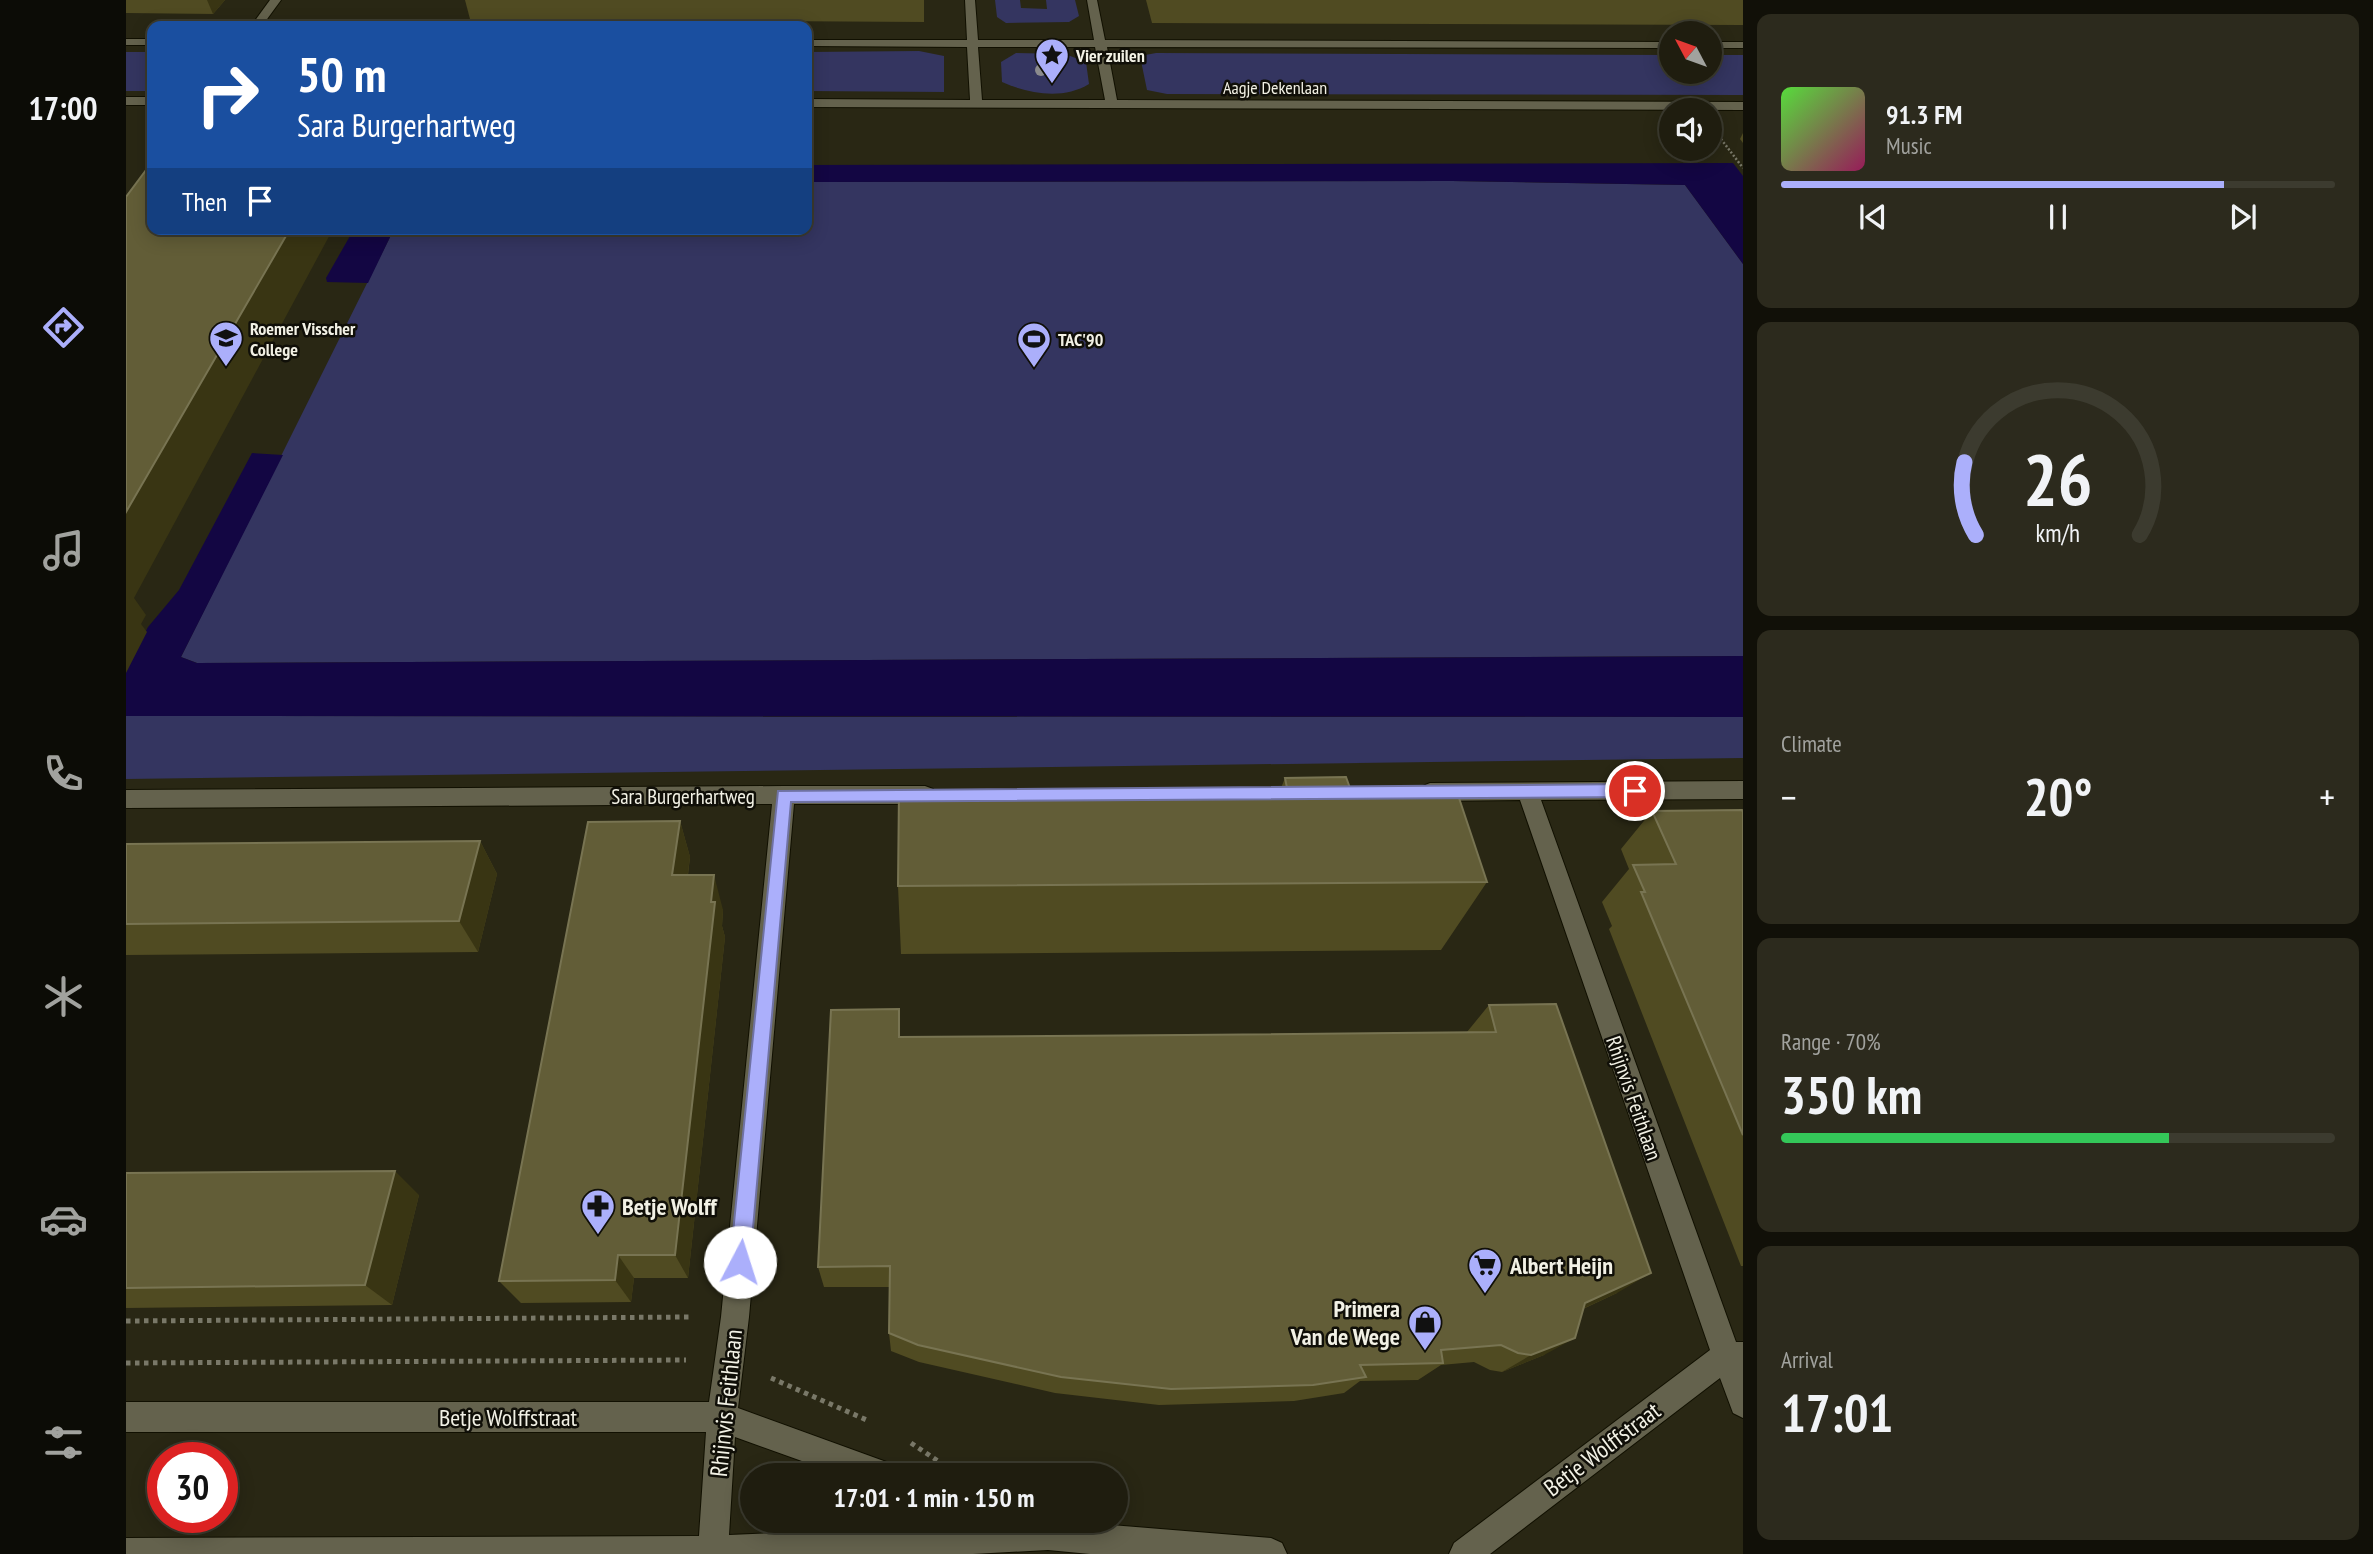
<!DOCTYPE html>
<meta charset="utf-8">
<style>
body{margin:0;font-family:"PT Sans Narrow",sans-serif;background:#2c2a1d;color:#f1f3f6;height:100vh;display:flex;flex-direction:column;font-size:26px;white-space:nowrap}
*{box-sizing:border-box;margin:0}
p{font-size:23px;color:#a1a29e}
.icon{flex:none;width:38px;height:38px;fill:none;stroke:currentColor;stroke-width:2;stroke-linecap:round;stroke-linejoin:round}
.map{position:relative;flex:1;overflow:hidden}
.details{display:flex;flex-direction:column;gap:14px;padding:14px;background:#111008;width:630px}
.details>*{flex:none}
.guide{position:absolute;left:21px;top:21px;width:665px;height:214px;border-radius:14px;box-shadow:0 4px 18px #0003,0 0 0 2px #3c3b2f;background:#1a4fa0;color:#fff;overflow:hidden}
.needle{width:46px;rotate:311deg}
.tools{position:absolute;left:1533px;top:21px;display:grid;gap:14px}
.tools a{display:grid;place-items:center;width:63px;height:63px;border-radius:50%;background:#1f1d0f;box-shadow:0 4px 18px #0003,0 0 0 2px #3c3b2f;font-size:35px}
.speed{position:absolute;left:21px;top:1442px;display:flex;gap:14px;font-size:35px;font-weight:700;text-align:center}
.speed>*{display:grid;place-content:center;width:91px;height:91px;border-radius:50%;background:#1f1d0f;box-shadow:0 4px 18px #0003,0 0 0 2px #3c3b2f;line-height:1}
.speed .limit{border:10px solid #d22;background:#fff;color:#111}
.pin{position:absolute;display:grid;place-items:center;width:60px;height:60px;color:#fff;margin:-30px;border:4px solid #fff;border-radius:50%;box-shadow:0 2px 7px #0007}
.me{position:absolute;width:77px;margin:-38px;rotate:5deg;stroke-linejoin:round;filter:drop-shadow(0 0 5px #0008)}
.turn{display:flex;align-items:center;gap:24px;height:147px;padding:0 35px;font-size:32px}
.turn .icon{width:91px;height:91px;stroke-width:2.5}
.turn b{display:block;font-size:49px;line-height:60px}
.then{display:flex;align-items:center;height:66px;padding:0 35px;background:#0003;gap:14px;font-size:26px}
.big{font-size:52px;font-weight:800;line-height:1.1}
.details .widget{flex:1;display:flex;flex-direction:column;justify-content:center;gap:10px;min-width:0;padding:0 24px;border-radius:14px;background:#2c2a1d}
.details .dial{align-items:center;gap:0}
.dial svg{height:182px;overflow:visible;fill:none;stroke:#3c3b2f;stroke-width:7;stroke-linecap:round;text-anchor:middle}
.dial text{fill:#f1f3f6;stroke:none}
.song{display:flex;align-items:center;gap:21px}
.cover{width:84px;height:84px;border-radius:10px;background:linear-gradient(135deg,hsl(110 70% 55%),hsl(330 70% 35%))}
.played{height:7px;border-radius:4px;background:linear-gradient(90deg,#abaffb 80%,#3c3b2f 80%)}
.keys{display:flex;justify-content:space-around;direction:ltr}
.heat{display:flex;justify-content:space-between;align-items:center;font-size:38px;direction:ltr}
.charge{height:10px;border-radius:5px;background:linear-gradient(90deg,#34c759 70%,#3c3b2f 0)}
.trip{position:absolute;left:614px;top:1463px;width:388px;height:70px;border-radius:35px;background:#1f1d0f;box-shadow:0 4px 18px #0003,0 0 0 2px #3c3b2f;font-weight:800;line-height:70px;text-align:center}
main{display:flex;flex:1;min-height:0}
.tab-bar{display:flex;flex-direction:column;width:126px;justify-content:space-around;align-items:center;background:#0c0c06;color:#a1a29e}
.tab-bar .icon{width:49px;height:49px}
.tab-bar .active{color:#abaffb}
.tab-bar b{font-size:32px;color:#f1f3f6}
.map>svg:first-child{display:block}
.green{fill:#343560}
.water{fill:#130643}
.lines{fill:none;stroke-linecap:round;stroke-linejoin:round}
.street-casing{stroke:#111001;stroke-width:2}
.path-far1{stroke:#797868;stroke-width:2.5;stroke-dasharray:2 2;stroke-linecap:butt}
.path{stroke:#797868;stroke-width:5;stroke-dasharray:4.5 4.5;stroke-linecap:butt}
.street{fill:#64624d;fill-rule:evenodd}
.tree{fill:#8b8b8d}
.wall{fill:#504b22}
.shaded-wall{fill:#393513}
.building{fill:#625d37;stroke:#787452;stroke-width:2}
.route{fill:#abaffb;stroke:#6f72a3;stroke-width:2}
.labels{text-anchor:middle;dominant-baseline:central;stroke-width:5;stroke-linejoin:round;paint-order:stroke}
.far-poi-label{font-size:18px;font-weight:bold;fill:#f2f1e5;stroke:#100f08;text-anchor:start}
.far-street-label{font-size:18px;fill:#f2f1e5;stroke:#100f08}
.street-label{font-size:21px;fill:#f2f1e5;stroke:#100f08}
.near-poi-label{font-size:24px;font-weight:bold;fill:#f2f1e5;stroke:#100f08;text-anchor:start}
.near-street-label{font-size:24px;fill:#f2f1e5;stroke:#100f08}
</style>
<main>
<nav class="tab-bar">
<b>17:00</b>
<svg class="icon active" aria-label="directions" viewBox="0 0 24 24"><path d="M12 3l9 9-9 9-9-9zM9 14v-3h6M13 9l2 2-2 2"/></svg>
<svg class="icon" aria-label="music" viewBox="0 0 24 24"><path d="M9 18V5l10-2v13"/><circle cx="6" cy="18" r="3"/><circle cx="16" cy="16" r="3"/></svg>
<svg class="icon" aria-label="phone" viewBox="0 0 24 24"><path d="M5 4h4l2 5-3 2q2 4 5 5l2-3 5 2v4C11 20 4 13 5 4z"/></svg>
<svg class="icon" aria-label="climate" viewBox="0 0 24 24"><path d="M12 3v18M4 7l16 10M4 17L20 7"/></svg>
<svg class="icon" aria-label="car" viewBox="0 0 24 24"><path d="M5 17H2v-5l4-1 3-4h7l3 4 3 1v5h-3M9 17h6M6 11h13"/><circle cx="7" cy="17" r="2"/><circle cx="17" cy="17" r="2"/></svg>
<svg class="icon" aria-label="filters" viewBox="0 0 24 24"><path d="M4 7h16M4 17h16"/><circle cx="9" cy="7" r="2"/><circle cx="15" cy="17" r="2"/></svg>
</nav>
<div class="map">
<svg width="1617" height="1554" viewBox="0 0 1617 1554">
<rect width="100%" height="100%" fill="#292714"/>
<!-- green -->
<g class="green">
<path d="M 869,0 L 894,0 L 895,8 L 921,9 L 920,0 L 949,0 L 953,16 L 943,22 L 880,23 L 871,17 Z"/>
<path d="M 793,51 L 818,56 L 818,92 L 681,91 L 681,52 Z"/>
<rect x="0" y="52" width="26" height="39"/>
<path d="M 890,53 L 939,54 L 960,62 L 963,84 C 937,100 903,94 876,82 L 875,62 Z"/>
<path d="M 1030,53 L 1545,55 L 1545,72 L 1584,72 L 1584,55 L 1617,55 L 1617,95 L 1041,94 L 1021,90 L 1014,56 Z"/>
<path d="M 1326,181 L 1559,185 L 1617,264 L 1617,656 L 71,663 L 55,657 L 268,229 L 681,229 L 681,182 Z"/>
<path d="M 0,716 L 1617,717 L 1617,758 L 0,779 Z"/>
</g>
<!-- water -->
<g class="water">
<path d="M 1607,163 L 1617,176 L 1617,264 L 1559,185 L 1326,181 L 681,182 L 681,165 Z"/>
<path d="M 228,229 L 268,229 L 242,283 L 201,282 L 200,278 Z"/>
<path d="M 126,453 L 157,455 L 55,657 L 71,663 L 1617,656 L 1617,717 L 0,716 L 0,670 L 22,627 L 53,590 Z"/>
</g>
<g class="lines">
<!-- street casing -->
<g class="street-casing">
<g id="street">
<path d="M 144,0 L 155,0 L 136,26 L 125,26 Z"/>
<path d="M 839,0 L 849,0 L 852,40 L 968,40 L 961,0 L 971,0 L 979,40 L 1545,42 L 1545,48 L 981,47 L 991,100 L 1617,102 L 1617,110 L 681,107 L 681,99 L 844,100 L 841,47 L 681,46 L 681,40 L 841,40 ZM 852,47 L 969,47 L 979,100 L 856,100 Z"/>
<rect x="0" y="39" width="26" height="6"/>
<rect x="1584" y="42" width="33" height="6"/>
<rect x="0" y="97" width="26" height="8"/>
<path d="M 1617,781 L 1617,799 L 1415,800 L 1610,1342 L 1617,1342 L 1617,1418 L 1607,1413 L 1594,1378 L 1364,1554 L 1323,1554 L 1328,1543 L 1584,1350 L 1394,800 L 1304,801 L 1297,798 L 1293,792 L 1297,786 L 1304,783 Z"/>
<path d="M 658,786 L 799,786 L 807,789 L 810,795 L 807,801 L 799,804 L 668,804 L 623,1317 L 612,1408 L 766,1464 L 770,1475 L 715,1475 L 609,1437 L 603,1535 L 936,1521 L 1145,1538 L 1156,1543 L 1161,1554 L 964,1554 L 922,1550 L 847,1554 L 0,1554 L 0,1538 L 573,1536 L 580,1432 L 0,1432 L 0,1402 L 583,1402 L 595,1317 L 646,804 L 0,808 L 0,790 Z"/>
</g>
</g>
<!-- path-far1 -->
<path class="path-far1" d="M 1595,139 L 1617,168"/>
<!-- path -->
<g class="path">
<path d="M 0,1321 L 566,1317"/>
<path d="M 0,1363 L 560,1360"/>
<path d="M 645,1378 L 743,1421"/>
<path d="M 785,1443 L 833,1475"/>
</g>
<!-- street -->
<use href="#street" class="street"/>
</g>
<!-- trees -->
<circle class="tree" cx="915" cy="70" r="6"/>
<!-- wall -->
<g class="wall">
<path d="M 0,0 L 99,0 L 87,14 L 0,13 Z"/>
<path d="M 339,0 L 798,0 L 798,22 L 344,19 Z"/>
<path d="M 1020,0 L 1617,0 L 1617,25 L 1026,23 Z"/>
<path d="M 1617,133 L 1617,143 L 1614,139 Z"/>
<path d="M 1159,778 L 1224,788 L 1361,882 L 1315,950 L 775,954 L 772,886 L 1155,788 Z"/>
<path d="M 1526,811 L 1617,812 L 1617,1266 L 1615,1266 L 1483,929 L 1486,926 L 1476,902 L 1503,869 L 1495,849 Z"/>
<path d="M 554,821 L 564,857 L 562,875 L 597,910 L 596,926 L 599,937 L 562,1278 L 508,1278 L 505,1302 L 395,1303 L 373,1281 Z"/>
<path d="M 354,841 L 371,874 L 352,952 L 0,955 L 0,844 Z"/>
<path d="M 1363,1005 L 1491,1293 L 1457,1309 L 1418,1355 L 1376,1372 L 1364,1370 L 1348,1362 L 1315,1365 L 1292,1380 L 1234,1381 L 1218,1393 L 1168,1401 L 1033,1405 L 929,1393 L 793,1362 L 765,1351 L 763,1333 L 764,1287 L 698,1287 L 692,1267 L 775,1037 L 1341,1032 Z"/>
<path d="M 0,1173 L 293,1195 L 266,1305 L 0,1308 Z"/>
</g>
<!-- shaded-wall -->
<g class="shaded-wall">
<path d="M 81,0 L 99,0 L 87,14 Z"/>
<path d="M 164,229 L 207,229 L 8,598 L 20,615 L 15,624 L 21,632 L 0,673 L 0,512 Z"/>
<path d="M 554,821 L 564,857 L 557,910 L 546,875 Z"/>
<path d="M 354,841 L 371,874 L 352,952 L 333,921 Z"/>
<path d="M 588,875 L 597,910 L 596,926 L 599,937 L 562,1278 L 549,1255 Z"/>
<path d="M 269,1171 L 293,1195 L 266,1305 L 239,1285 Z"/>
<path d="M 492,1255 L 508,1278 L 505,1302 L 489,1280 Z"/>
<path d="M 1525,1273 L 1491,1293 L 1428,1322 L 1459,1303 Z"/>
<path d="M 1449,1338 L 1418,1355 L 1376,1372 L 1405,1355 Z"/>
</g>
<!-- building -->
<g class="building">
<path d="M 26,162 L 26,229 L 164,229 L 0,512 L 0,197 Z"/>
<path d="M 1220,777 L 1224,788 L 1329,786 L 1361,882 L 772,886 L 773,791 L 1161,788 L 1159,778 Z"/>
<path d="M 1616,810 L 1617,812 L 1617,1135 L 1515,892 L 1519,892 L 1507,865 L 1550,864 L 1526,811 Z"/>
<path d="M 554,821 L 546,875 L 588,875 L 585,902 L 589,902 L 549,1255 L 492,1255 L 489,1280 L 373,1281 L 462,822 Z"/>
<path d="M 354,841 L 333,921 L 0,924 L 0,844 Z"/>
<path d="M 1430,1004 L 1525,1273 L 1459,1303 L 1449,1338 L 1405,1355 L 1392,1353 L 1375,1345 L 1315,1350 L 1317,1363 L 1234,1365 L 1240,1377 L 1187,1385 L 1045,1389 L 935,1377 L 792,1345 L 763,1333 L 764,1266 L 692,1267 L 705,1010 L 773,1009 L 773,1037 L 1060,1035 L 1370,1032 L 1363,1005 Z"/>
<path d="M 269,1171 L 239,1285 L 0,1288 L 0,1173 Z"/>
</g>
<!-- route -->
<path class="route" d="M 1509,784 L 1517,791 L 1509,797 L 665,802 L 624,1262 L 621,1270 L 614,1273 L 607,1270 L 604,1262 L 652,791 Z"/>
<!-- icons -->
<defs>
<g id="sight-pin" transform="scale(1.75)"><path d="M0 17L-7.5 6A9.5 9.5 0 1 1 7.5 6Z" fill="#abaffb" stroke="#100f08"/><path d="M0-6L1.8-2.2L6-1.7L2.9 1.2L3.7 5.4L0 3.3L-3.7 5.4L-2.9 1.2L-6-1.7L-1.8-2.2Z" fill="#111"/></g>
<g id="school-pin" transform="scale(1.75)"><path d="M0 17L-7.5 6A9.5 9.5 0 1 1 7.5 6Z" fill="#abaffb" stroke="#100f08"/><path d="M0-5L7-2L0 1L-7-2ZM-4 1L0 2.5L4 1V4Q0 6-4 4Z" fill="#111"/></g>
<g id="stadium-pin" transform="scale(1.75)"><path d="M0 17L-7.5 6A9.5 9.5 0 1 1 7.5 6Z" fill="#abaffb" stroke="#100f08"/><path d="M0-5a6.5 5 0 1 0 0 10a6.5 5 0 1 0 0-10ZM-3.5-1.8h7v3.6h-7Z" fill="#111"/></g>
<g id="pharmacy-pin" transform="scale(1.75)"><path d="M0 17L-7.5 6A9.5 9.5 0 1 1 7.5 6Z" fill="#abaffb" stroke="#100f08"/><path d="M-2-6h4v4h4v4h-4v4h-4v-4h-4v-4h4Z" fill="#111"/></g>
<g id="supermarket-pin" transform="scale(1.75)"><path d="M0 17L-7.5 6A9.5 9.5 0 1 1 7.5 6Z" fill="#abaffb" stroke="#100f08"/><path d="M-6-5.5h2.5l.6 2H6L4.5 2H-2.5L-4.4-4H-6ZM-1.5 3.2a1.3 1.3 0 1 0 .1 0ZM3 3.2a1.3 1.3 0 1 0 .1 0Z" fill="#111"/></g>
<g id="shop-pin" transform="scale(1.75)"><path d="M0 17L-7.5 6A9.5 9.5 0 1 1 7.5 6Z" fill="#abaffb" stroke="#100f08"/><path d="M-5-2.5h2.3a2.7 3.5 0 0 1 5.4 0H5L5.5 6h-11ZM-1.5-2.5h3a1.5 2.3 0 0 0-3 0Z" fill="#111"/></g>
</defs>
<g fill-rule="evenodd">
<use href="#sight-pin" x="926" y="55"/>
<use href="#school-pin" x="100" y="338"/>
<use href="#stadium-pin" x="908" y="339"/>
<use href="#pharmacy-pin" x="472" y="1206"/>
<use href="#supermarket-pin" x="1359" y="1265"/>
<use href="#shop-pin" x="1299" y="1322"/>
</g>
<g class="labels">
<!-- far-poi labels -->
<g class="far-poi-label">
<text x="950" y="55">Vier zuilen</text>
<text x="124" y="328">Roemer Visscher<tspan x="124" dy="21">College</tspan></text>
<text x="932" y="339">TAC'90</text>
</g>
<!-- far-street labels -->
<g class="far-street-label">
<text x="1149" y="87">Aagje Dekenlaan</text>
</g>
<!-- street labels -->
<g class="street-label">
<text x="557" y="796">Sara Burgerhartweg</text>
<text transform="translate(1508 1098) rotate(71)">Rhijnvis Feithlaan</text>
</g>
<!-- near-poi labels -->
<g class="near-poi-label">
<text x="496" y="1206">Betje Wolff</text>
<text x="1384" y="1265">Albert Heijn</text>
<text x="1274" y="1308" text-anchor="end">Primera<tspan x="1274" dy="28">Van de Wege</tspan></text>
</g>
<!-- near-street labels -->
<g class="near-street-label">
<text transform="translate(600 1403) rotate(-84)">Rhijnvis Feithlaan</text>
<text x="382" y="1417">Betje Wolffstraat</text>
<text transform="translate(1476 1449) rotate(-37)">Betje Wolffstraat</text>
</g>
</g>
</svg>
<div class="tools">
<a><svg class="needle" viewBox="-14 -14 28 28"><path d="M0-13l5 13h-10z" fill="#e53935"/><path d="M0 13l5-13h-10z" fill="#a1a29e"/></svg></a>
<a><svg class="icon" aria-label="sound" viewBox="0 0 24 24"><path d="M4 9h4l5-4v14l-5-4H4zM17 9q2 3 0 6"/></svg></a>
</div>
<div class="speed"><div class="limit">30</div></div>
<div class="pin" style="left:1509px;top:791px;background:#d93025"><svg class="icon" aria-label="arrive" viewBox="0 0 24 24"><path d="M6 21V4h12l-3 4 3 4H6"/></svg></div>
<svg class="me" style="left:614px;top:1262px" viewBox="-20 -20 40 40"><circle r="19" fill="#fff"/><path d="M0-13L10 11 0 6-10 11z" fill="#abaffb"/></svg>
<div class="trip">17:01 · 1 min · 150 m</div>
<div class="guide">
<div class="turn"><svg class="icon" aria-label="right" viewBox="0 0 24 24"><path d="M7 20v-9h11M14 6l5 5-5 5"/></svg><div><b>50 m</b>Sara Burgerhartweg</div></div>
<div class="then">Then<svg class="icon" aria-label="arrive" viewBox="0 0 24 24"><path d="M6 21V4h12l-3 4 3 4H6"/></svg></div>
</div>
</div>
<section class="details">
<div class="widget">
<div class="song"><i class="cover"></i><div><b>91.3 FM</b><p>Music</p></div></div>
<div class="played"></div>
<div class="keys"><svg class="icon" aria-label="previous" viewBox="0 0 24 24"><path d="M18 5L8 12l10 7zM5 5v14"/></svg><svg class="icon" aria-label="pause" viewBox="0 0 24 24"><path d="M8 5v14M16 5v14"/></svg><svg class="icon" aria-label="next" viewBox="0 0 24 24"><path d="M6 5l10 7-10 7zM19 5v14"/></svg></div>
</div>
<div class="widget dial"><svg viewBox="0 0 100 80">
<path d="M14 69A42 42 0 1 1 86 69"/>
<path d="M14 69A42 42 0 0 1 9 37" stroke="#abaffb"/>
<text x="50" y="56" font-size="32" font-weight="700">26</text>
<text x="50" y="72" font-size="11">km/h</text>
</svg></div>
<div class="widget"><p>Climate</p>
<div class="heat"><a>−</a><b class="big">20°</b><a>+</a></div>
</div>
<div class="widget"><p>Range · 70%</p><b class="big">350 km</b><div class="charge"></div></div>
<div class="widget"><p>Arrival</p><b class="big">17:01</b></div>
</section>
</main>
